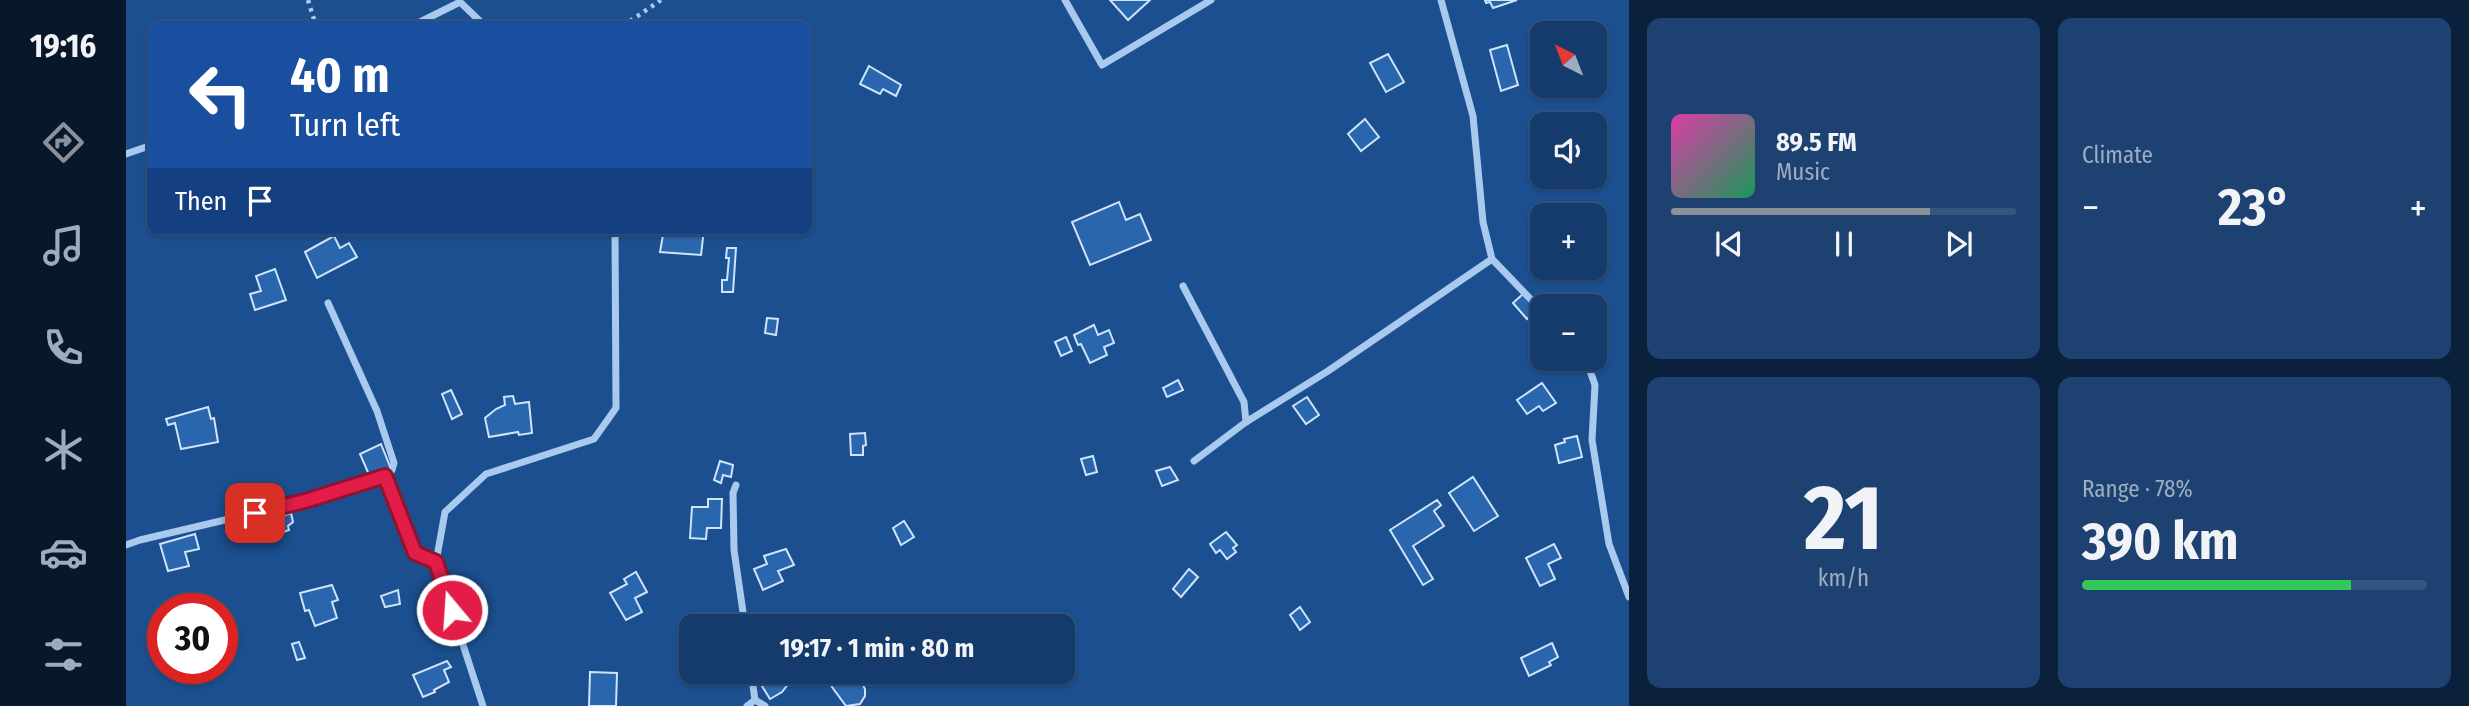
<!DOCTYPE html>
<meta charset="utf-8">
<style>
body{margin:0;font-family:"Fira Sans Condensed",sans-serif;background:#1d4271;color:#f1f3f6;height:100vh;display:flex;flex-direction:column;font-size:26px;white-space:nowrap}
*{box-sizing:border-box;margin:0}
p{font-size:23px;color:#9dadc1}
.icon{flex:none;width:38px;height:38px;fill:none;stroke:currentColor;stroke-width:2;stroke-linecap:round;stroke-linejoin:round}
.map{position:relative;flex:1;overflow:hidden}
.panel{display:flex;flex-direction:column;gap:18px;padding:18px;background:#0b203b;width:840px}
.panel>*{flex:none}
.top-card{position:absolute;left:21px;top:21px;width:665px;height:214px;border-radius:14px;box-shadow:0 2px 5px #0004,0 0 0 2px #33557e;background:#1a4fa0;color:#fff;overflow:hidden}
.needle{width:46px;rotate:318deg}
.buttons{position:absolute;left:1404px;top:21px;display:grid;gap:14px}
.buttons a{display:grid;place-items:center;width:77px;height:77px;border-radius:14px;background:#143b6b;box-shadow:0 2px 5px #0004,0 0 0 2px #33557e;font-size:35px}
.speed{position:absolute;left:21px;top:593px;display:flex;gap:14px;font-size:35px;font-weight:700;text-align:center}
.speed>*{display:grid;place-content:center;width:91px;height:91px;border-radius:50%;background:#143b6b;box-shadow:0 2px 5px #0004,0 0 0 2px #33557e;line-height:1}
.speed .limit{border:10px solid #d22;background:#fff;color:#111}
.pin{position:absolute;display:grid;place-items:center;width:60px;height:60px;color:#fff;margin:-30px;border-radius:14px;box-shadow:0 4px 10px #0006}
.me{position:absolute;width:77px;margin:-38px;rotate:342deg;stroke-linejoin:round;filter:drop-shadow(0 0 5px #0008)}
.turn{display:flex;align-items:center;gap:24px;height:147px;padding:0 28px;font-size:32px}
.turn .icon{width:91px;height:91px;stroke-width:2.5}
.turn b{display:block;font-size:49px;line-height:60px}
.then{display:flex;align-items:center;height:66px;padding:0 28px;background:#0003;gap:14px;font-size:26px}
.big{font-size:52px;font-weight:700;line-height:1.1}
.panel .widget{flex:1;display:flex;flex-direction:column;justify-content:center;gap:10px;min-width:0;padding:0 24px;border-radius:14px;background:#1d4271}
.panel .dial{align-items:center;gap:0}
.dial b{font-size:91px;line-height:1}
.song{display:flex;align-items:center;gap:21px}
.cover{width:84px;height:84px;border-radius:10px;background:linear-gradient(135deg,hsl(320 70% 55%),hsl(150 70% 35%))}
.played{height:7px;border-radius:4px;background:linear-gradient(90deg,#8c9099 75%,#33557e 75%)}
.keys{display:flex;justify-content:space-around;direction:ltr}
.heat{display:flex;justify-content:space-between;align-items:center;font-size:38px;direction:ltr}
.charge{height:10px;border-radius:5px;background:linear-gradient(90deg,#34c759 78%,#33557e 0)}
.panel .tiles{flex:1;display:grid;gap:18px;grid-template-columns:repeat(2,1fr)}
.trip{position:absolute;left:553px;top:614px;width:396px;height:70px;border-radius:14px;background:#143b6b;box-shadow:0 2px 5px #0004,0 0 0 2px #33557e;font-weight:700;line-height:70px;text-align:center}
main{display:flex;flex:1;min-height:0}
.tab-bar{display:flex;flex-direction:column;width:126px;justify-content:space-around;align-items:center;background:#08182b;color:#9dadc1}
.tab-bar .icon{width:49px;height:49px}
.tab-bar .on{color:#8c9099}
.tab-bar b{font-size:32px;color:#f1f3f6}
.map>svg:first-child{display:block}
.building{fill:#2a66ad;stroke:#cfe3fa;stroke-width:2}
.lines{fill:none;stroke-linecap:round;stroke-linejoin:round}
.path{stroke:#a9c9ee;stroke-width:4.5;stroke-dasharray:3.5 5;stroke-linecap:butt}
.minor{stroke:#a9c9ee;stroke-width:7}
.route-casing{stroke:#92132f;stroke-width:18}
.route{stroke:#e11d48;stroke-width:12}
</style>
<main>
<nav class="tab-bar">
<b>19:16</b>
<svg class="icon on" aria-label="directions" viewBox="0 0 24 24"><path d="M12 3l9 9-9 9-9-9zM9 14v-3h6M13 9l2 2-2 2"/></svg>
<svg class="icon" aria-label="music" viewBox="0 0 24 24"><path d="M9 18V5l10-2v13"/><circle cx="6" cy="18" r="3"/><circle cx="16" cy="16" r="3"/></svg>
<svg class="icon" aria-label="phone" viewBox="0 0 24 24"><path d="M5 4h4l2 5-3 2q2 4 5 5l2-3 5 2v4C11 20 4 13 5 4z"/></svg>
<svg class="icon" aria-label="climate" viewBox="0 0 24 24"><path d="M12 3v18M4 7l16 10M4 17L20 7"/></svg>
<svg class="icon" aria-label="car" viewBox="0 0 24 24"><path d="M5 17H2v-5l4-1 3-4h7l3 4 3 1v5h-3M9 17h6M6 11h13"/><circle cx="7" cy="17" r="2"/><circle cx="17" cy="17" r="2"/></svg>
<svg class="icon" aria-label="filters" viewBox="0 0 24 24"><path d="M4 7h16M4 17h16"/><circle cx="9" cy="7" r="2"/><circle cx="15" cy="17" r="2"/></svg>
</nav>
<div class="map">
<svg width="1503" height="706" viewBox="0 0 1503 706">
<rect width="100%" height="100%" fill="#1b4f8f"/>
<!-- building -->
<g class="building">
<path d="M 984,0 L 1024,0 L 1002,20 Z"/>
<path d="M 1359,0 L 1391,0 L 1367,8 L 1364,2 L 1360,3 Z"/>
<path d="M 1381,45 L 1392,85 L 1375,91 L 1364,50 Z"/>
<path d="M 1262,54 L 1278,82 L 1260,92 L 1244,63 Z"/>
<path d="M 743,66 L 775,85 L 770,96 L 757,89 L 754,94 L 734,84 Z"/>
<path d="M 1239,119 L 1253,137 L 1235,151 L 1222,134 Z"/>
<path d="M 993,202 L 1000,220 L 1014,214 L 1025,240 L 964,265 L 946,222 Z"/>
<path d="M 538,229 L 578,229 L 575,255 L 534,252 Z"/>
<path d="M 208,236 L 214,248 L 223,243 L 231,257 L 191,278 L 179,252 Z"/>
<path d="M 601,248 L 610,248 L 607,292 L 596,292 L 596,280 L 601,280 L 603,258 L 600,258 Z"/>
<path d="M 149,269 L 160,300 L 129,310 L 124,294 L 135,291 L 130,276 Z"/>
<path d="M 1397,294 L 1412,310 L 1401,319 L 1387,303 Z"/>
<path d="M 641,318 L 652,319 L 650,335 L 639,333 Z"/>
<path d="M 968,325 L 972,335 L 983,330 L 988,343 L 978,347 L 981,355 L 964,363 L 955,344 L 952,345 L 948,335 Z"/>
<path d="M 940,337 L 946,351 L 935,356 L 929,342 Z"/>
<path d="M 1052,380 L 1057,390 L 1041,397 L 1037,388 Z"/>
<path d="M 1416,383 L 1430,403 L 1417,411 L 1413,406 L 1401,414 L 1391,400 Z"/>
<path d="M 325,390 L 336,414 L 326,419 L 316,394 Z"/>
<path d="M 387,396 L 389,404 L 403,402 L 406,433 L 393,435 L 392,432 L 363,437 L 359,418 L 370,409 L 379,405 L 378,397 Z"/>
<path d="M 1181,397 L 1193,415 L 1180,424 L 1167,406 Z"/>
<path d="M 82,407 L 85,419 L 88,418 L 92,442 L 55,449 L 49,423 L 42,425 L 40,419 Z"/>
<path d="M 739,433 L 740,445 L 737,446 L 737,455 L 725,455 L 724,434 Z"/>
<path d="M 1451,436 L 1456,457 L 1433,463 L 1429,445 L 1439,442 L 1438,439 Z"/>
<path d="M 255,444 L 265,469 L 244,477 L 234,454 Z"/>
<path d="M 967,456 L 971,472 L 960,475 L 955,459 Z"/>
<path d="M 594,461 L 607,465 L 605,477 L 597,475 L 595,483 L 588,480 Z"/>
<path d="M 1044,467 L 1052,480 L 1036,486 L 1030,471 Z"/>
<path d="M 1347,477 L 1372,516 L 1348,531 L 1323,493 Z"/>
<path d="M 582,499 L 596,499 L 595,528 L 581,528 L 580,539 L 564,538 L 566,507 L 582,507 Z"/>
<path d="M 1311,500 L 1315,505 L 1308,511 L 1318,526 L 1287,546 L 1307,579 L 1297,585 L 1264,530 Z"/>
<path d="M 165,513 L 167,522 L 162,526 L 163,530 L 148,535 L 143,520 Z"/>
<path d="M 778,521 L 788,537 L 775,545 L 767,528 Z"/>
<path d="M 1100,532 L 1111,545 L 1107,548 L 1110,552 L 1101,559 L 1094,550 L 1090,553 L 1084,544 Z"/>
<path d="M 69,534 L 73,549 L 59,552 L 63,566 L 42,571 L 34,544 Z"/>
<path d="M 1428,544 L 1435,558 L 1422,564 L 1429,579 L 1414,586 L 1400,558 Z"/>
<path d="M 660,549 L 668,565 L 652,571 L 657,581 L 637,590 L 628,569 L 641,564 L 638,556 Z"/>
<path d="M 1063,569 L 1072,577 L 1055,597 L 1047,589 Z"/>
<path d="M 510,572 L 521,592 L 509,598 L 516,612 L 500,620 L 484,593 L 501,584 L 498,579 Z"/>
<path d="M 206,585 L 212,600 L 206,602 L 211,618 L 189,626 L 183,610 L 179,611 L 174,593 Z"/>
<path d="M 272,590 L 274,604 L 259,607 L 255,596 Z"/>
<path d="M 1174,607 L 1184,622 L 1174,630 L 1164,615 Z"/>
<path d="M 173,642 L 179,658 L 171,660 L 166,644 Z"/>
<path d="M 1426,643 L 1432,657 L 1423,662 L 1425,665 L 1403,676 L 1395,658 Z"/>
<path d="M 321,661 L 325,667 L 318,670 L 323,682 L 308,690 L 309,692 L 297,697 L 287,675 Z"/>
<path d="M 464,672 L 491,673 L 490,706 L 463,706 Z"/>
<path d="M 635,672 L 672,672 L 664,677 L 666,679 L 656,692 L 644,699 L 631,678 Z"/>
<path d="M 700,672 L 737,672 L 733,677 L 739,689 L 739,696 L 734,704 L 720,706 L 706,687 Z"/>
</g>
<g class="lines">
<!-- path -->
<g class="path">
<path d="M 182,0 L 190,26"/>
<path d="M 497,26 L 535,0"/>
</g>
<!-- minor -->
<g class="minor">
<path d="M 939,0 L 976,65 L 1085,0"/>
<path d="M 1315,0 L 1347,116 L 1357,222 L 1366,259 L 1416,311"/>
<path d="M 286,26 L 334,2 L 359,26"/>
<path d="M 0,154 L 26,145"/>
<path d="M 1057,286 L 1118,402 L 1120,422"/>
<path d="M 202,303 L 251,411 L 268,463 L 266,470 L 259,476 L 289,553 L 310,562"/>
<path d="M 1460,359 L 1469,385 L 1466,440 L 1483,544 L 1503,597"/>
<path d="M 1068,461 L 1120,422 L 1202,371 L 1366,259"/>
<path d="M 610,485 L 607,493 L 608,550 L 619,626"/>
<path d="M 0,545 L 14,540 L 179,501 L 259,476"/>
<path d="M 629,700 L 639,706"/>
<path d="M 357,706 L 310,562 L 319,512 L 360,474 L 468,439 L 490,408 L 489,229"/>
<path d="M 621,706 L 629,700 L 625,672"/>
</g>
</g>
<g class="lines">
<!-- route casing -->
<g class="route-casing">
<path id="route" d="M 129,513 L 179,501 L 259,476 L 289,553 L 310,562 L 326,610"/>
</g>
<!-- route -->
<use href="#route" class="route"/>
</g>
</svg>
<div class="buttons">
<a><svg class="needle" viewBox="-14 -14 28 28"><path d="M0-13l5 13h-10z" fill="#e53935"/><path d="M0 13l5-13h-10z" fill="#9dadc1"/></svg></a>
<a><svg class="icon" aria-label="sound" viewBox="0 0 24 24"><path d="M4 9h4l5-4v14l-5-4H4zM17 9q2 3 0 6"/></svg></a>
<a>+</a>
<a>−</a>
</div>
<div class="speed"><div class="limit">30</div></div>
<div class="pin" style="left:129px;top:513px;background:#d93025"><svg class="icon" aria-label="arrive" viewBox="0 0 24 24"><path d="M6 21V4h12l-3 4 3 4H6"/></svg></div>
<svg class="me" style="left:326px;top:610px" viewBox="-20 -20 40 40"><circle r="17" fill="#e11d48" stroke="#fff" stroke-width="3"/><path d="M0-11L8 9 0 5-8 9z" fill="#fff"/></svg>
<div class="trip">19:17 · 1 min · 80 m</div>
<div class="top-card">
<div class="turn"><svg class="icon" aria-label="left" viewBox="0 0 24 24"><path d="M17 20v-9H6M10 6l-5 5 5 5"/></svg><div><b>40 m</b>Turn left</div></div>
<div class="then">Then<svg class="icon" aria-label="arrive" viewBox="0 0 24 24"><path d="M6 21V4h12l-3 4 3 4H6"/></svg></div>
</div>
</div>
<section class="panel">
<div class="tiles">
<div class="widget">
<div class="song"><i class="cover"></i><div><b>89.5 FM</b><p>Music</p></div></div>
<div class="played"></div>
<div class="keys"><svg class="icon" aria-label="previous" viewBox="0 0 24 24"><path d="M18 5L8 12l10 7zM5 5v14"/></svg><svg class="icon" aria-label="pause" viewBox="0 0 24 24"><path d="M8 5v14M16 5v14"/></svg><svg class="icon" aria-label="next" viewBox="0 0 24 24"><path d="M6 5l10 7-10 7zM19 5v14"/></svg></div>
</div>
<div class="widget"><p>Climate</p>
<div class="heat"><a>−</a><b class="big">23°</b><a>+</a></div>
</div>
<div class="widget dial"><b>21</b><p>km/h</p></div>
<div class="widget"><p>Range · 78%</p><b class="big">390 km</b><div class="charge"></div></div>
</div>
</section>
</main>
